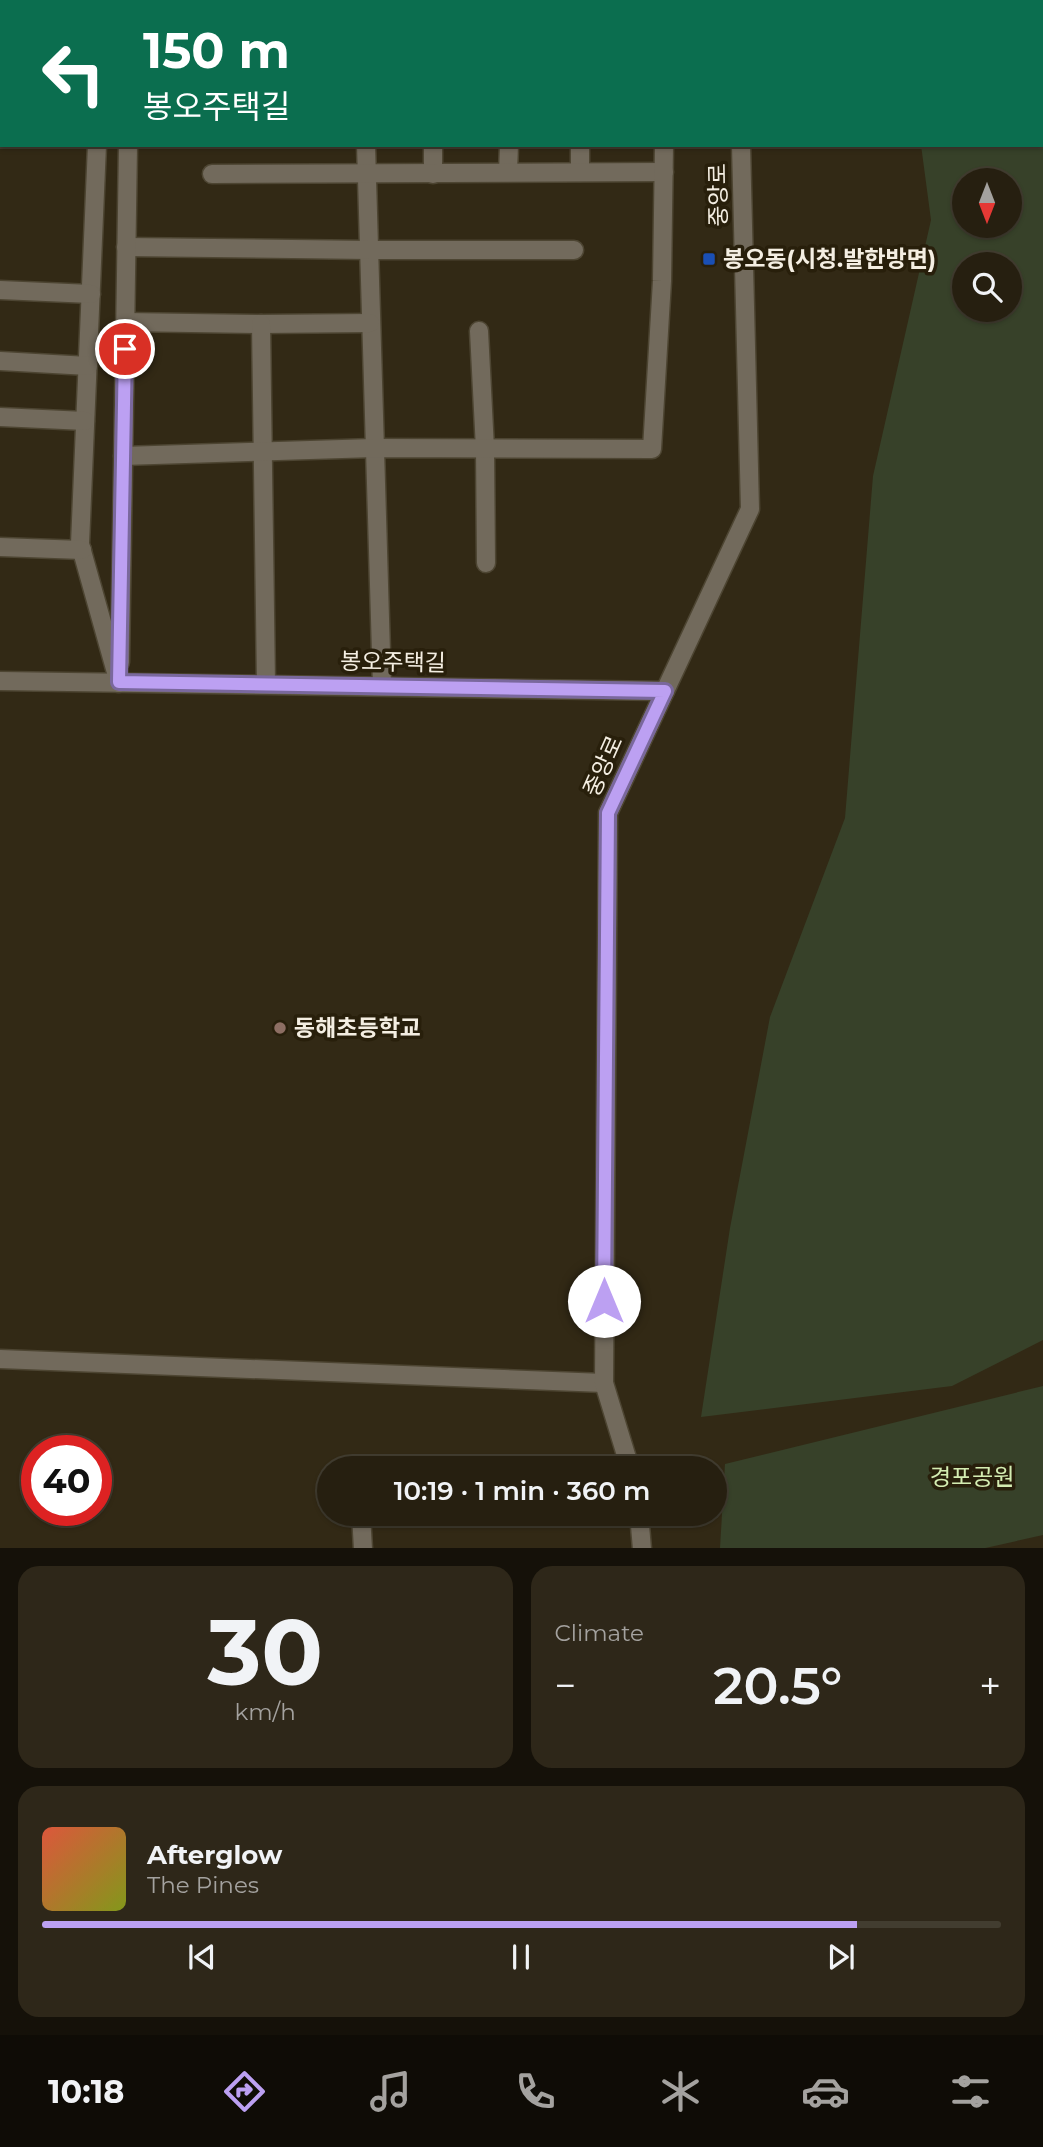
<!DOCTYPE html>
<meta charset="utf-8">
<style>
body{margin:0;font-family:Montserrat,"Noto Sans KR",sans-serif;background:#2e2719;color:#f1f3f6;height:100vh;display:flex;flex-direction:column;font-size:26px;white-space:nowrap}
*{box-sizing:border-box;margin:0}
p{font-size:23px;color:#a4a29f}
.icon{flex:none;width:38px;height:38px;fill:none;stroke:currentColor;stroke-width:2;stroke-linecap:round;stroke-linejoin:round}
.map{position:relative;height:1548px;overflow:hidden}
.drawer{display:flex;flex-direction:column;gap:18px;padding:18px;background:#151109;flex:1}
.drawer>*{flex:none}
.hud{position:absolute;left:0px;top:0px;width:1043px;height:147px;box-shadow:0 2px 5px #0004,0 0 0 2px #423d30;background:#0b6e4f;color:#fff;overflow:hidden}
.needle{width:46px;rotate:180deg}
.controls{position:absolute;left:952px;top:168px;display:grid;gap:14px}
.controls a{display:grid;place-items:center;width:70px;height:70px;border-radius:50%;background:#261f10;box-shadow:0 2px 5px #0004,0 0 0 2px #423d30;font-size:35px}
.speed{position:absolute;left:21px;top:1435px;display:flex;gap:14px;font-size:35px;font-weight:700;text-align:center}
.speed>*{display:grid;place-content:center;width:91px;height:91px;border-radius:50%;background:#261f10;box-shadow:0 2px 5px #0004,0 0 0 2px #423d30;line-height:1}
.speed .limit{border:10px solid #d22;background:#fff;color:#111}
.pin{position:absolute;display:grid;place-items:center;width:60px;height:60px;color:#fff;margin:-30px;border:4px solid #fff;border-radius:50%;box-shadow:0 2px 7px #0007}
.me{position:absolute;width:77px;margin:-38px;rotate:0deg;stroke-linejoin:round;filter:drop-shadow(0 0 5px #0008)}
.turn{display:flex;align-items:center;gap:24px;height:147px;padding:0 28px;font-size:32px}
.turn .icon{width:91px;height:91px;stroke-width:2.5}
.turn b{display:block;font-size:49px;line-height:60px}
.big{font-size:52px;font-weight:600;line-height:1.1}
.drawer .tile{flex:1;display:flex;flex-direction:column;justify-content:center;gap:10px;min-width:0;padding:0 24px;border-radius:21px;background:#2e2719}
.drawer .dial{align-items:center;gap:0}
.dial b{font-size:91px;line-height:1}
.song{display:flex;align-items:center;gap:21px}
.cover{width:84px;height:84px;border-radius:10px;background:linear-gradient(135deg,hsl(10 70% 55%),hsl(70 70% 35%))}
.played{height:7px;border-radius:4px;background:linear-gradient(90deg,#bca0f2 85%,#423d30 85%)}
.keys{display:flex;justify-content:space-around;direction:ltr}
.heat{display:flex;justify-content:space-between;align-items:center;font-size:38px;direction:ltr}
.drawer .tiles{flex:1;display:grid;gap:18px;grid-template-columns:1fr 1fr}
.tile:last-child{grid-column:span 2}
.trip{position:absolute;left:317px;top:1456px;width:410px;height:70px;border-radius:35px;background:#261f10;box-shadow:0 2px 5px #0004,0 0 0 2px #423d30;font-weight:600;line-height:70px;text-align:center}
.dock{display:flex;height:112px;justify-content:space-around;align-items:center;background:#0f0c06;color:#a4a29f}
.dock .icon{width:49px;height:49px}
.dock .selected{color:#bca0f2}
.dock b{font-size:32px;color:#f1f3f6}
.map>svg:first-child{display:block}
.green{fill:#374129;fill-rule:evenodd}
.lines{fill:none;stroke-linecap:round;stroke-linejoin:round}
.minor-casing{stroke:#4d4532;stroke-width:21}
.minor{stroke:#726a5c;stroke-width:18}
.route-casing{stroke:#7a689d;stroke-width:18}
.route{stroke:#bca0f2;stroke-width:12}
.transit-dot{fill:#1a4fb4;stroke:#281f0b;stroke-width:2.5}
.education-dot{fill:#8d6e63;stroke:#281f0b;stroke-width:2.5}
.labels{text-anchor:middle;dominant-baseline:central;stroke-width:7;stroke-linejoin:round;paint-order:stroke}
.street-label{font-size:23px;fill:#f4eee2;stroke:#281f0b}
.poi-label{font-size:23px;font-weight:bold;fill:#f4eee2;stroke:#281f0b;text-anchor:start}
.park-label{font-size:23px;fill:#d4edb2;stroke:#281f0b}
</style>
<div class="map">
<svg width="1043" height="1549" viewBox="0 0 1043 1549">
<rect width="100%" height="100%" fill="#322915"/>
<!-- green -->
<g class="green">
<path d="M 877,0 L 1043,0 L 1043,1340 L 952,1386 L 701,1417 L 730,1228 L 770,1017 L 845,818 L 873,476 L 931,220 L 921,145 L 1041,145 L 1041,2 L 878,2 ZM 964,180 L 1010,180 L 1010,226 L 964,226 ZM 964,264 L 1010,264 L 1010,310 L 964,310 Z"/>
<path d="M 1043,1386 L 1043,1535 L 981,1549 L 720,1548 L 725,1464 Z"/>
</g>
<g class="lines">
<!-- minor casing -->
<g class="minor-casing">
<g id="minor">
<path d="M 365,0 L 365,2"/>
<path d="M 737,0 L 737,2"/>
<path d="M 130,2 L 130,0"/>
<path d="M 666,2 L 666,0"/>
<path d="M 0,48 L 2,48"/>
<path d="M 0,133 L 2,133"/>
<path d="M 97,145 L 80,544 L 119,683"/>
<path d="M 366,145 L 382,686"/>
<path d="M 433,145 L 433,174"/>
<path d="M 580,145 L 580,172"/>
<path d="M 508,172 L 509,145"/>
<path d="M 212,174 L 664,172"/>
<path d="M 126,247 L 369,250 L 574,250"/>
<path d="M 0,290 L 91,294"/>
<path d="M 125,322 L 261,324 L 370,323"/>
<path d="M 261,324 L 266,684"/>
<path d="M 479,331 L 485,449 L 486,563"/>
<path d="M 0,361 L 88,366"/>
<path d="M 0,417 L 85,421"/>
<path d="M 123,456 L 374,448 L 652,449 L 662,281 L 664,145"/>
<path d="M 0,547 L 82,550"/>
<path d="M 120,662 L 128,145"/>
<path d="M 0,681 L 665,691"/>
<path d="M 0,1359 L 604,1383"/>
<path d="M 630,1468 L 604,1383 L 608,813 L 750,509 L 741,145"/>
<path d="M 361,1514 L 363,1549"/>
<path d="M 639,1514 L 642,1549"/>
</g>
</g>
<!-- minor -->
<use href="#minor" class="minor"/>
</g>
<g class="lines">
<!-- route casing -->
<g class="route-casing">
<path id="route" d="M 125,349 L 119,682 L 665,691 L 608,813 L 604,1301"/>
</g>
<!-- route -->
<use href="#route" class="route"/>
</g>
<!-- markers -->
<rect class="transit-dot" x="702" y="252" width="14" height="14" rx="3.5"/>
<circle class="education-dot" cx="280" cy="1028" r="7"/>
<g class="labels">
<!-- street labels -->
<g class="street-label">
<text transform="translate(718 195) rotate(-91)">중앙로</text>
<text transform="translate(393 662) rotate(1)">봉오주택길</text>
<text transform="translate(603 766) rotate(-66)">중앙로</text>
</g>
<!-- poi labels -->
<g class="poi-label">
<text x="723" y="259">봉오동(시청.발한방면)</text>
<text x="294" y="1028">동해초등학교</text>
</g>
<!-- park labels -->
<g class="park-label">
<text x="972" y="1477">경포공원</text>
</g>
</g>
</svg>
<div class="controls">
<a><svg class="needle" viewBox="-14 -14 28 28"><path d="M0-13l5 13h-10z" fill="#e53935"/><path d="M0 13l5-13h-10z" fill="#a4a29f"/></svg></a>
<a><svg class="icon" aria-label="search" viewBox="0 0 24 24"><circle cx="10" cy="10" r="6"/><path d="M15 15l6 6"/></svg></a>
</div>
<div class="speed"><div class="limit">40</div></div>
<div class="pin" style="left:125px;top:349px;background:#d93025"><svg class="icon" aria-label="arrive" viewBox="0 0 24 24"><path d="M6 21V4h12l-3 4 3 4H6"/></svg></div>
<svg class="me" style="left:604px;top:1301px" viewBox="-20 -20 40 40"><circle r="19" fill="#fff"/><path d="M0-13L10 11 0 6-10 11z" fill="#bca0f2"/></svg>
<div class="trip">10:19 · 1 min · 360 m</div>
<div class="hud">
<div class="turn"><svg class="icon" aria-label="left" viewBox="0 0 24 24"><path d="M17 20v-9H6M10 6l-5 5 5 5"/></svg><div><b>150 m</b>봉오주택길</div></div>
</div>
</div>
<section class="drawer">
<div class="tiles">
<div class="tile dial"><b>30</b><p>km/h</p></div>
<div class="tile"><p>Climate</p>
<div class="heat"><a>−</a><b class="big">20.5°</b><a>+</a></div>
</div>
<div class="tile">
<div class="song"><i class="cover"></i><div><b>Afterglow</b><p>The Pines</p></div></div>
<div class="played"></div>
<div class="keys"><svg class="icon" aria-label="previous" viewBox="0 0 24 24"><path d="M18 5L8 12l10 7zM5 5v14"/></svg><svg class="icon" aria-label="pause" viewBox="0 0 24 24"><path d="M8 5v14M16 5v14"/></svg><svg class="icon" aria-label="next" viewBox="0 0 24 24"><path d="M6 5l10 7-10 7zM19 5v14"/></svg></div>
</div>
</div>
</section>
<nav class="dock">
<b>10:18</b>
<svg class="icon selected" aria-label="directions" viewBox="0 0 24 24"><path d="M12 3l9 9-9 9-9-9zM9 14v-3h6M13 9l2 2-2 2"/></svg>
<svg class="icon" aria-label="music" viewBox="0 0 24 24"><path d="M9 18V5l10-2v13"/><circle cx="6" cy="18" r="3"/><circle cx="16" cy="16" r="3"/></svg>
<svg class="icon" aria-label="phone" viewBox="0 0 24 24"><path d="M5 4h4l2 5-3 2q2 4 5 5l2-3 5 2v4C11 20 4 13 5 4z"/></svg>
<svg class="icon" aria-label="climate" viewBox="0 0 24 24"><path d="M12 3v18M4 7l16 10M4 17L20 7"/></svg>
<svg class="icon" aria-label="car" viewBox="0 0 24 24"><path d="M5 17H2v-5l4-1 3-4h7l3 4 3 1v5h-3M9 17h6M6 11h13"/><circle cx="7" cy="17" r="2"/><circle cx="17" cy="17" r="2"/></svg>
<svg class="icon" aria-label="filters" viewBox="0 0 24 24"><path d="M4 7h16M4 17h16"/><circle cx="9" cy="7" r="2"/><circle cx="15" cy="17" r="2"/></svg>
</nav>
